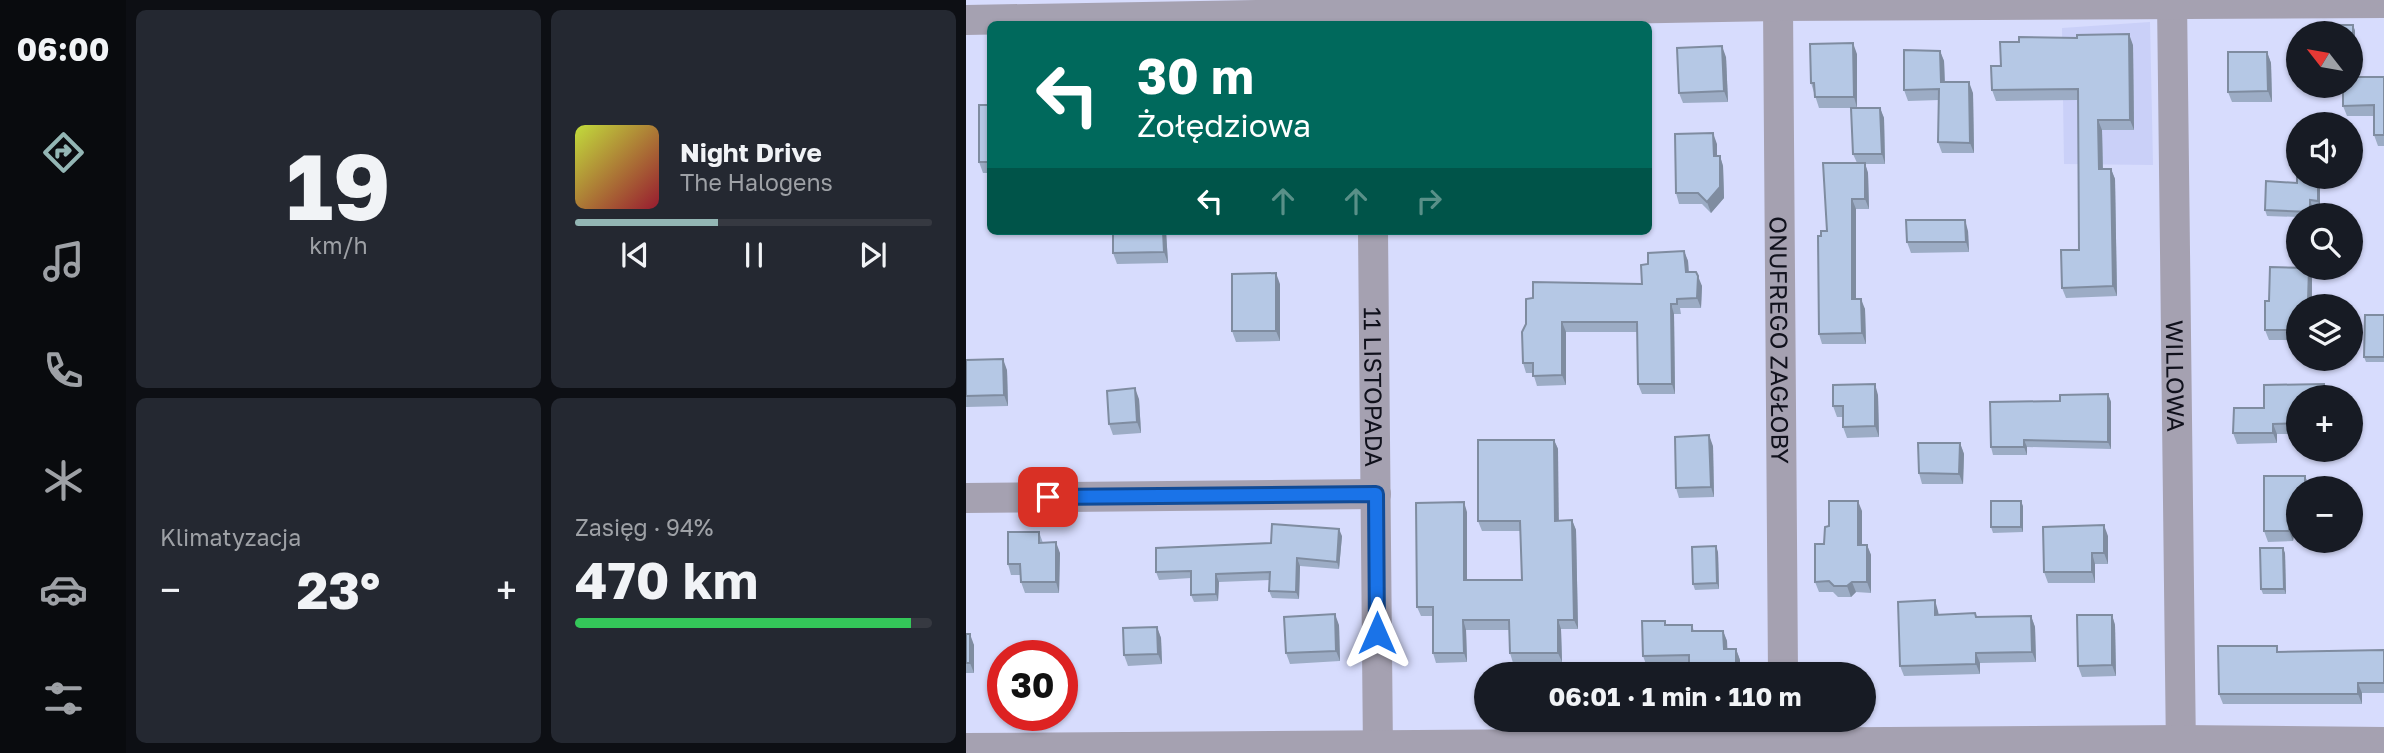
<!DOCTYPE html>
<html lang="pl">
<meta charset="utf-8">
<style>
body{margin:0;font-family:"Golos Text",sans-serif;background:#242831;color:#f1f3f6;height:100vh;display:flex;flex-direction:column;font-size:26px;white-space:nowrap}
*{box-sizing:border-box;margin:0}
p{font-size:23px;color:#9ea1a6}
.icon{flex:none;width:38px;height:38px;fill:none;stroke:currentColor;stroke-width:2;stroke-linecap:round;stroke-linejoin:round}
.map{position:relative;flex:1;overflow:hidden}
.drawer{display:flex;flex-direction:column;gap:10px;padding:10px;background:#0d0f14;width:840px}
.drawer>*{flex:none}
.hud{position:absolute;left:21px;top:21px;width:665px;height:214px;border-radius:10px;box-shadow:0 2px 5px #0004;background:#00695c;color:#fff;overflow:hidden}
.needle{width:46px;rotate:301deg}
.tools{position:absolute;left:1320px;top:21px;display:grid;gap:14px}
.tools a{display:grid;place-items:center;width:77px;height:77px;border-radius:50%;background:#171b24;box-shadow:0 2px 5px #0004;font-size:35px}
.speed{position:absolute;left:21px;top:640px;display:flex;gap:14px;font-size:35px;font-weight:700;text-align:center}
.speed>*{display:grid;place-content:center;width:91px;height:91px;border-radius:50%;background:#171b24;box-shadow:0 2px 5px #0004;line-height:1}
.speed .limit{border:10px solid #d22;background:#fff;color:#111}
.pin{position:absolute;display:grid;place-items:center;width:60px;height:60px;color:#fff;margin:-30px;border-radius:14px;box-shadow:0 4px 10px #0006}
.me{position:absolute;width:77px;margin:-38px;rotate:0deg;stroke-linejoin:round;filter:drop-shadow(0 0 5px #0008)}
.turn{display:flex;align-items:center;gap:24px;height:147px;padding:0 35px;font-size:32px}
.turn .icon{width:91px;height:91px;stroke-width:2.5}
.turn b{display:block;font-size:49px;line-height:60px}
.lanes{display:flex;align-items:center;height:66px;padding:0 35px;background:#0003;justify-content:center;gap:35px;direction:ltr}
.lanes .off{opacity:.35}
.big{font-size:52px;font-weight:700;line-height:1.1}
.drawer .card{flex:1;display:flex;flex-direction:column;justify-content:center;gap:10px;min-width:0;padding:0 24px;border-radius:10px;background:#242831}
.drawer .dial{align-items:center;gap:0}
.dial b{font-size:91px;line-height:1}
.song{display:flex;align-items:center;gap:21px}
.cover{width:84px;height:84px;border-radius:10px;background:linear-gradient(135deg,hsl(70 70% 55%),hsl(350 70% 35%))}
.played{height:7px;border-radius:4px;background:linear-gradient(90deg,#93b6b4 40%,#363941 40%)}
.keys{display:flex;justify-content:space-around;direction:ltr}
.heat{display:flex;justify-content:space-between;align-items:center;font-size:38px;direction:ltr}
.charge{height:10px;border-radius:5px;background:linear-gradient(90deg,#34c759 94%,#363941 0)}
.drawer .tiles{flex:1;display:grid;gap:10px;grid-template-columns:repeat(2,1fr)}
.trip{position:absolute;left:508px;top:662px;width:402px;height:70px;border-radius:35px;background:#171b24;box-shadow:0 2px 5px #0004;font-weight:700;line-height:70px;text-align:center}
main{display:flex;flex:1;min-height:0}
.menu{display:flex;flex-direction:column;width:126px;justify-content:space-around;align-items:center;background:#090b0e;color:#9ea1a6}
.menu .icon{width:49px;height:49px}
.menu .selected{color:#93b6b4}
.menu b{font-size:32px;color:#f1f3f6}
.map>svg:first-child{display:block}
.built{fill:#cad0f8}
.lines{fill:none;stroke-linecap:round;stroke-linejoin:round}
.minor{stroke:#a5a1b1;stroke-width:30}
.wall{fill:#9cacc5}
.shaded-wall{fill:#7f8ca0}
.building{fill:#b5c8e5;stroke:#7f8ca0;stroke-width:2}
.route-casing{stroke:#114b97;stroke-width:18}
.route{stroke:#1a73e8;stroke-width:12}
.labels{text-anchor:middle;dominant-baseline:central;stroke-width:5;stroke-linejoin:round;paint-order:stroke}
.street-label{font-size:24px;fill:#10111c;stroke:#d7dcfd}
</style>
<main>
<nav class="menu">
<b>06:00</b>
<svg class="icon selected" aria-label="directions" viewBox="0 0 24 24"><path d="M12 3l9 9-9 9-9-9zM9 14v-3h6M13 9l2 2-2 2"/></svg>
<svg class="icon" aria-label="music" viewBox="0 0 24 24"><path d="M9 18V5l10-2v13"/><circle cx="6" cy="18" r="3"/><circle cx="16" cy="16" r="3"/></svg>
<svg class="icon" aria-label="phone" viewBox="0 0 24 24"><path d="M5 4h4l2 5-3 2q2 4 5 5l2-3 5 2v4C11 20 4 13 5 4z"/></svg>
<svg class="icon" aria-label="climate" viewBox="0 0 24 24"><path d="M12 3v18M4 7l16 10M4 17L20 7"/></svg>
<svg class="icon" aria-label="car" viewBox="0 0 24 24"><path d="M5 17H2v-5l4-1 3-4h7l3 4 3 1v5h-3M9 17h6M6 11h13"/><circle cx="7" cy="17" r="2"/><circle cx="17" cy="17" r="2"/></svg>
<svg class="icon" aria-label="filters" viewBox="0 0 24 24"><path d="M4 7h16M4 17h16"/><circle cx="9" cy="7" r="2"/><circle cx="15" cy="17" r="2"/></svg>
</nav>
<section class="drawer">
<div class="tiles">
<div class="card dial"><b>19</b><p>km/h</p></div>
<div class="card">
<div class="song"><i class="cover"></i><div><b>Night Drive</b><p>The Halogens</p></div></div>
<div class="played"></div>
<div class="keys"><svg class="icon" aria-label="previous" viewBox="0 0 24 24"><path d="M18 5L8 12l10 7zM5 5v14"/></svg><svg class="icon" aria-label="pause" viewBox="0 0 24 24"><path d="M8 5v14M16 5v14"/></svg><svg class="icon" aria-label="next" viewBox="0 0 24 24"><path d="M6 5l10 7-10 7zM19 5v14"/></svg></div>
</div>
<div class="card"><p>Klimatyzacja</p>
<div class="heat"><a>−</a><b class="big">23°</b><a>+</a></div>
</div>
<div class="card"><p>Zasięg · 94%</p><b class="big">470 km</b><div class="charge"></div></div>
</div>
</section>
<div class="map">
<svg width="1418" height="753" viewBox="0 0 1418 753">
<rect width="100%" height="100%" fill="#d7dcfd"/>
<!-- built -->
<path class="built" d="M 1184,22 L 1187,165 L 1098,164 L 1096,28 Z"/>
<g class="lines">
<!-- minor -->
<g class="minor">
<path id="s1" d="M 1206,0 L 1215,753"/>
<path id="s2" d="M 812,6 L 817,674"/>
<path d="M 0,20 L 812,6 L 1418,3"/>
<path id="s3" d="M 407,231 L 412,753"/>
<path d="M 0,498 L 410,494"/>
<path d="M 817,719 L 818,744"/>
<path d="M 0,748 L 1215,740 L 1418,742"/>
</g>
</g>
<!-- wall -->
<g class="wall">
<path d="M 1387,25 L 1389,31 L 1389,70 L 1384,70 L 1384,33 Z"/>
<path d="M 1167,45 L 1168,130 L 1136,130 L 1137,169 L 1145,169 L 1149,179 L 1151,296 L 1100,298 L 1096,288 L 1113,250 L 1112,100 L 1030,101 L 1026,90 L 1035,66 Z"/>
<path d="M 974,51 L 978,61 L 979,82 L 1007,93 L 1008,153 L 976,153 L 972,142 L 973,100 L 942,101 L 938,90 Z"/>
<path d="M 1301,52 L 1305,63 L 1306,102 L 1266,102 L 1262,92 Z"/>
<path d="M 891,54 L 891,108 L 914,108 L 918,118 L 919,164 L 899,164 L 902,173 L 903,209 L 890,209 L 890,299 L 899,309 L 900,344 L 856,344 L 853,334 L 855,236 L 861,231 L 891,163 L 887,154 L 885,108 L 853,108 L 845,83 Z"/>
<path d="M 760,57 L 762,102 L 717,103 L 713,93 Z"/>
<path d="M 1418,77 L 1418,146 L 1412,146 L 1408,135 L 1408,116 L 1381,116 L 1377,106 Z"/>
<path d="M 24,105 L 24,173 L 17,173 L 13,162 Z"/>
<path d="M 751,144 L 751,156 L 754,156 L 757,166 L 758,198 L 745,213 L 736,204 L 713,204 L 710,193 Z"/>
<path d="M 1354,177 L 1354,206 L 1346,206 L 1346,215 L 1332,215 L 1332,217 L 1301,216 L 1299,210 L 1331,183 Z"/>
<path d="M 200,231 L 202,263 L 151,264 L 147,253 Z"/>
<path d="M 1002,231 L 1003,252 L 945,253 L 941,242 Z"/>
<path d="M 718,251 L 722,261 L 723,272 L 736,286 L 735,308 L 714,308 L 715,314 L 708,314 L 709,394 L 676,394 L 672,384 L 672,332 L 600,332 L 600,385 L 571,386 L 567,373 L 560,373 L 557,363 L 560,324 L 567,298 L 676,284 L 682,264 Z"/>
<path d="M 1343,268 L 1346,278 L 1346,302 L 1351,302 L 1352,306 L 1332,306 L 1332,340 L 1303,340 L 1299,330 L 1303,301 Z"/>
<path d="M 314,284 L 314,341 L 270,342 L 266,331 Z"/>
<path d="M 1418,315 L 1418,362 L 1400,362 L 1398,357 Z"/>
<path d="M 0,360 L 41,370 L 42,406 L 0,407 Z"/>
<path d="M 1358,384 L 1362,394 L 1332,397 L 1332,434 L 1311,434 L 1311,443 L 1271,444 L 1267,433 L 1298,408 Z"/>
<path d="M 1142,394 L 1145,402 L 1145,449 L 1061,447 L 1061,455 L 1027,455 L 1025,447 L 1094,401 Z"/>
<path d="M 912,395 L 913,437 L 881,438 L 877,427 L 877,417 L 871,417 L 867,406 Z"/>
<path d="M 173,399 L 175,433 L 147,435 L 143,424 Z"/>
<path d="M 588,440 L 592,449 L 592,521 L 606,520 L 610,530 L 612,629 L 595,629 L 596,662 L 547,663 L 544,653 L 543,630 L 500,630 L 501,662 L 470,663 L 467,653 L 467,616 L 455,616 L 451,607 L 501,512 L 501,580 L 556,580 L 555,531 L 516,531 L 512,521 Z"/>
<path d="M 994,443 L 998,454 L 997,484 L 956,484 L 953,473 Z"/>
<path d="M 747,446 L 748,497 L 713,498 L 710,488 Z"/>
<path d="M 1298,476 L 1339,476 L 1343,488 L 1332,488 L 1332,535 L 1328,535 L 1327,541 L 1302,542 L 1298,531 Z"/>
<path d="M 1057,506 L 1057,532 L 1027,533 L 1025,527 Z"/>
<path d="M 896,511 L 896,545 L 901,545 L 905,555 L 905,593 L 890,592 L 885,597 L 872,597 L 867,592 L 853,592 L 849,582 L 863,526 Z"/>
<path d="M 73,532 L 77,543 L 94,553 L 93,593 L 59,593 L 55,582 L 55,575 L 45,575 L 42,564 Z"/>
<path d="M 376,536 L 373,569 L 334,566 L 333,599 L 306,598 L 303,591 L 304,580 L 253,582 L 252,601 L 228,602 L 225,595 L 225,578 L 193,580 L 190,572 L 305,543 Z"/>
<path d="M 1142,536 L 1142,564 L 1129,564 L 1129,583 L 1082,583 L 1078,572 Z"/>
<path d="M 752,552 L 753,589 L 729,590 L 727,584 Z"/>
<path d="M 1319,553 L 1320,594 L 1297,594 L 1295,589 Z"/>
<path d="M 972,611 L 973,615 L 1009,613 L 1011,617 L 1065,616 L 1069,627 L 1070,662 L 1014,663 L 1014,674 L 938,676 L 934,666 Z"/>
<path d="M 1146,615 L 1149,625 L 1150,676 L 1116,677 L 1112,666 Z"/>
<path d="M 373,625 L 374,661 L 324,664 L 320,653 Z"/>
<path d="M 701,625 L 726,625 L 728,631 L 757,631 L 761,641 L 761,649 L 770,649 L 774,660 L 774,674 L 723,674 L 723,666 L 681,667 L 677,656 Z"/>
<path d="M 191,627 L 195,638 L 196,664 L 162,666 L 158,655 Z"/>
<path d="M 0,634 L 8,645 L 8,673 L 0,673 Z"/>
<path d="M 1418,650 L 1418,693 L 1396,693 L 1396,704 L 1257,704 L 1253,694 L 1313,652 Z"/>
</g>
<!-- shaded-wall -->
<g class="shaded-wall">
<path d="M 1387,25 L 1389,31 L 1389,70 L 1387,64 Z"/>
<path d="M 1163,34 L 1167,45 L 1168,130 L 1164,120 Z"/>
<path d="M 887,43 L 891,54 L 891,108 L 888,97 Z"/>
<path d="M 756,46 L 760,57 L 762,102 L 758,91 Z"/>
<path d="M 974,51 L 978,61 L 979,93 L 975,82 Z"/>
<path d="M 1301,52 L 1305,63 L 1306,102 L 1302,91 Z"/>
<path d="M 1003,82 L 1007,93 L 1008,153 L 1004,143 Z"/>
<path d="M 914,108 L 918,118 L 919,164 L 916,154 Z"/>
<path d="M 1132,120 L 1136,130 L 1137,179 L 1133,169 Z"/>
<path d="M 747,133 L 751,144 L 751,166 L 748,156 Z"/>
<path d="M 754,156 L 757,166 L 758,198 L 745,213 L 741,202 Z"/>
<path d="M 899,163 L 902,173 L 903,209 L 899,199 Z"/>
<path d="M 1145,169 L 1149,179 L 1151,296 L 1147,286 Z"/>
<path d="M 1352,177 L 1354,177 L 1354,206 L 1352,201 Z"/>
<path d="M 886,199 L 890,209 L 890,309 L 886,299 Z"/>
<path d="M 1344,200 L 1346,206 L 1346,215 L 1344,212 Z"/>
<path d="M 999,220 L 1002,231 L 1003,252 L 1000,242 Z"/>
<path d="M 197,231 L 200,231 L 202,263 L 198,252 Z"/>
<path d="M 718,251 L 722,261 L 723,281 L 720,272 Z"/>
<path d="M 1343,268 L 1346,278 L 1346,306 L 1342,301 Z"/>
<path d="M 310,273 L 314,284 L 314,341 L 310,331 Z"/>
<path d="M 732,276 L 736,286 L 735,308 L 731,298 Z"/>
<path d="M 895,299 L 899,309 L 900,344 L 896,333 Z"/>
<path d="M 705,304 L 708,314 L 709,394 L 706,384 Z"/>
<path d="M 596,322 L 600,332 L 600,385 L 596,375 Z"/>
<path d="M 37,359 L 41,370 L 42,406 L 38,395 Z"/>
<path d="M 909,384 L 912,395 L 913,437 L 909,426 Z"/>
<path d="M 1358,384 L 1362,394 L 1362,397 L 1358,397 Z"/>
<path d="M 169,388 L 173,399 L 175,433 L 171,422 Z"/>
<path d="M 1142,394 L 1145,402 L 1145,449 L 1142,442 Z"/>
<path d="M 1307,424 L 1311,434 L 1311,443 L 1307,433 Z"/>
<path d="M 743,435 L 747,446 L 748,497 L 745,487 Z"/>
<path d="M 588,440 L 592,449 L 593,530 L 589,521 Z"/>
<path d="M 1058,440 L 1061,447 L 1061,455 L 1058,447 Z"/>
<path d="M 994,443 L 998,454 L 997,484 L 993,474 Z"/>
<path d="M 1339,476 L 1343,486 L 1343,488 L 1339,488 Z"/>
<path d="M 892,501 L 896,511 L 896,556 L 892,545 Z"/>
<path d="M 1055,501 L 1057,506 L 1057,532 L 1055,527 Z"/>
<path d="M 498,502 L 501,512 L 501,589 L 498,580 Z"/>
<path d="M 606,520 L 610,530 L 612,629 L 608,620 Z"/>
<path d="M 1138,525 L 1142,536 L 1142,564 L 1138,553 Z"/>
<path d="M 1324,525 L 1328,535 L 1327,541 L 1323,531 Z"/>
<path d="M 373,529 L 376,536 L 373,569 L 371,562 Z"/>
<path d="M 90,542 L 94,553 L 93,593 L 90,582 Z"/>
<path d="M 901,545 L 905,555 L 905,593 L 901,582 Z"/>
<path d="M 750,546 L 752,552 L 753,589 L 751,583 Z"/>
<path d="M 1317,548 L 1319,553 L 1320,594 L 1318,589 Z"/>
<path d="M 1126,553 L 1129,564 L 1129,583 L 1126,572 Z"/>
<path d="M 331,558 L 334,566 L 333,599 L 330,592 Z"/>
<path d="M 250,574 L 253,582 L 252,601 L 250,594 Z"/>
<path d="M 886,582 L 890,592 L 885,597 L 881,586 Z"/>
<path d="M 969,600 L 972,611 L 973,626 L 969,615 Z"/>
<path d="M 369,614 L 373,625 L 374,661 L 370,651 Z"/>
<path d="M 1146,615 L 1149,625 L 1150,676 L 1146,665 Z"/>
<path d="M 1065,616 L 1069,627 L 1070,662 L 1066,652 Z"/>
<path d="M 497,620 L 500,630 L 501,662 L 498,653 Z"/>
<path d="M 592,620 L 595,629 L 596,662 L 592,653 Z"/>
<path d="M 191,627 L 195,638 L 196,664 L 192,654 Z"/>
<path d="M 757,631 L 761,641 L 762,660 L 758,649 Z"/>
<path d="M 4,634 L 8,645 L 8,673 L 4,663 Z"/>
<path d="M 770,649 L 774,660 L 774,674 L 770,674 Z"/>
<path d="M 1010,653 L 1014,663 L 1014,674 L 1010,664 Z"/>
<path d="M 1392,683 L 1396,693 L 1396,704 L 1392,694 Z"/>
</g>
<!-- building -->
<g class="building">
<path d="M 1355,25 L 1387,25 L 1387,64 L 1384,65 L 1384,33 L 1355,33 Z"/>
<path d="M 1163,34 L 1164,120 L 1132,120 L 1133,169 L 1145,169 L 1147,286 L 1096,288 L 1095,250 L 1113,250 L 1112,89 L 1026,90 L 1025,66 L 1035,66 L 1034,42 L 1053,42 L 1053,37 L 1111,38 L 1111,35 Z"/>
<path d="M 887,43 L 888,97 L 849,97 L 848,83 L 845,83 L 844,44 Z"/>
<path d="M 756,46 L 758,91 L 713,93 L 711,48 Z"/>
<path d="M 938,50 L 974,51 L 975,82 L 1003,82 L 1004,143 L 972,142 L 973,89 L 938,90 Z"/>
<path d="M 1262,52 L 1301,52 L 1302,91 L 1262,92 Z"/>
<path d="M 1384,77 L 1418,77 L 1418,135 L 1408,135 L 1408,105 L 1377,106 L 1377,86 L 1384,86 Z"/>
<rect x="13" y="105" width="11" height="57"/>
<path d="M 885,108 L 914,108 L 916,154 L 887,154 Z"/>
<path d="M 747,133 L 748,156 L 754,156 L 754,187 L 741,202 L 732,193 L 710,193 L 709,134 Z"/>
<path d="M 1331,142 L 1332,142 L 1332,177 L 1352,177 L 1352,201 L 1344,200 L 1344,212 L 1299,210 L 1300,181 L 1331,183 Z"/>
<path d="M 857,163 L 899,163 L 899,199 L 886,199 L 886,299 L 895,299 L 896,333 L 853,334 L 852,236 L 855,236 L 855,231 L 861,231 Z"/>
<path d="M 940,220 L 999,220 L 1000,242 L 941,242 Z"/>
<path d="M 147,231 L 197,231 L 198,252 L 147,253 Z"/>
<path d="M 718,251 L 720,272 L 730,272 L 732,276 L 731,298 L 711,299 L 711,304 L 705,304 L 706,384 L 672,384 L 671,322 L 596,322 L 596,375 L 567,376 L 567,363 L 557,363 L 556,332 L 560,324 L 560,299 L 567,298 L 567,282 L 676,284 L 675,265 L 682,264 L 682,253 Z"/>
<path d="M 1304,267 L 1343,268 L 1342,301 L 1351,302 L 1351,306 L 1332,306 L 1332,330 L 1299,330 L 1299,301 L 1303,301 Z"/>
<path d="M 310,273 L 310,331 L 266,331 L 266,274 Z"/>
<path d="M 1399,315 L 1418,315 L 1418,357 L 1398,357 Z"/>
<path d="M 37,359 L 38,395 L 0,396 L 0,360 Z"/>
<path d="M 909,384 L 909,426 L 877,427 L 877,406 L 867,406 L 867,385 Z"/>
<path d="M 1358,384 L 1358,397 L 1332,397 L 1332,423 L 1307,424 L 1307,433 L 1267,433 L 1268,408 L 1298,408 L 1298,385 Z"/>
<path d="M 169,388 L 171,422 L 143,424 L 141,391 Z"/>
<path d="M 1142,394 L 1142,442 L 1058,440 L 1058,447 L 1025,447 L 1024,402 L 1094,401 L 1094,395 Z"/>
<path d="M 743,435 L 745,487 L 710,488 L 709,437 Z"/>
<path d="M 512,440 L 588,440 L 589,521 L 606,520 L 608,620 L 592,620 L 592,653 L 544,653 L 543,620 L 497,620 L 498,653 L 467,653 L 467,607 L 451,607 L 450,503 L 498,502 L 498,580 L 556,580 L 554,521 L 512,521 Z"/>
<path d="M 952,443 L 994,443 L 993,474 L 953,473 Z"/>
<path d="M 1298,476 L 1339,476 L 1339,488 L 1332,488 L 1332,525 L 1324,525 L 1323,531 L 1298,531 Z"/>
<path d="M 863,501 L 892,501 L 892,545 L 901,545 L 901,582 L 886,582 L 881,586 L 868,586 L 863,581 L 849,582 L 849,544 L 858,544 L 859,527 L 863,526 Z"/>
<rect x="1025" y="501" width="30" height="26"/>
<path d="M 306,524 L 373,529 L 371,562 L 331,558 L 330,592 L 303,591 L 304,572 L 250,574 L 250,594 L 225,595 L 225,571 L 190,572 L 190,548 L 305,543 Z"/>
<path d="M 1138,525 L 1138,553 L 1126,553 L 1126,572 L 1078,572 L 1077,527 Z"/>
<path d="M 42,532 L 73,532 L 73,543 L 90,542 L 90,582 L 55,582 L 54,564 L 42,564 Z"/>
<path d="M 750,546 L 751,583 L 727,584 L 726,547 Z"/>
<path d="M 1294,548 L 1317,548 L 1318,589 L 1295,589 Z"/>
<path d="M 969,600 L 969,615 L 1009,613 L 1010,617 L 1065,616 L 1066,652 L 1010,653 L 1010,664 L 934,666 L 932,602 Z"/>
<path d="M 369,614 L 370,651 L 320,653 L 318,617 Z"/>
<path d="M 1111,615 L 1146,615 L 1146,665 L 1112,666 Z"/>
<path d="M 676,621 L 699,621 L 699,625 L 726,625 L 726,631 L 757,631 L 758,649 L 770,649 L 770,674 L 723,674 L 723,655 L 677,656 Z"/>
<path d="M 191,627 L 192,654 L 158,655 L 157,628 Z"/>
<rect x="0" y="634" width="4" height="29"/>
<path d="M 1252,646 L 1311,646 L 1311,652 L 1418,650 L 1418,683 L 1392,683 L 1392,694 L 1253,694 Z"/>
</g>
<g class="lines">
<!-- route casing -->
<g class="route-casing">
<path id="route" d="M 82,497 L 410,494 L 411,633"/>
</g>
<!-- route -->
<use href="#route" class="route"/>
</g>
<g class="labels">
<!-- street labels -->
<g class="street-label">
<text stroke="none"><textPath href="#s2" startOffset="334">ONUFREGO ZAGŁOBY</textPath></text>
<text stroke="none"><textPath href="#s1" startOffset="376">WILLOWA</textPath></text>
<text stroke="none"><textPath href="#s3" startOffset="156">11 LISTOPADA</textPath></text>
</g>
</g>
</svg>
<div class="tools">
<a><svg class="needle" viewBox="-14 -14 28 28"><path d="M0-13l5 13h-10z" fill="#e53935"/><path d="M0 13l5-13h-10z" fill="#9ea1a6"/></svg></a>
<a><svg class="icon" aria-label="sound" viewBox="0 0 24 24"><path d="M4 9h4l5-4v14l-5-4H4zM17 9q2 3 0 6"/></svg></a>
<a><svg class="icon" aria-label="search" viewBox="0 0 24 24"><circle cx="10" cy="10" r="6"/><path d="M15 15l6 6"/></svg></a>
<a><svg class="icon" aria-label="layers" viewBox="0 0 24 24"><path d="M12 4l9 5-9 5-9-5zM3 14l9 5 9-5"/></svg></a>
<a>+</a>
<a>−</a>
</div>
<div class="speed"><div class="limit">30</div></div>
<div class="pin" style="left:82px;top:497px;background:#d93025"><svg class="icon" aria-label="arrive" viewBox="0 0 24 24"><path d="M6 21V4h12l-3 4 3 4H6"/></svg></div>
<svg class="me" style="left:411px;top:633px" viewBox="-20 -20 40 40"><path d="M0-17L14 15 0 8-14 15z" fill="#1a73e8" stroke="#fff" stroke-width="4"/></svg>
<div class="trip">06:01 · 1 min · 110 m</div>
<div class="hud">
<div class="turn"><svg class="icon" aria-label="left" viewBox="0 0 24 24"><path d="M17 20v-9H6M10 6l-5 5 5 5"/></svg><div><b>30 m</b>Żołędziowa</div></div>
<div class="lanes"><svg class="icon" aria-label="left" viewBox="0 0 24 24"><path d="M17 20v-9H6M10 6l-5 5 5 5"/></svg><svg class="icon off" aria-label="ahead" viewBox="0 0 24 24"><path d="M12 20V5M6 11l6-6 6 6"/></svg><svg class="icon off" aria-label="ahead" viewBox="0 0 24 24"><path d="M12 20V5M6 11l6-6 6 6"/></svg><svg class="icon off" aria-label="right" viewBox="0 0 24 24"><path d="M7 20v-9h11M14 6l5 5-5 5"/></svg></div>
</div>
</div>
</main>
